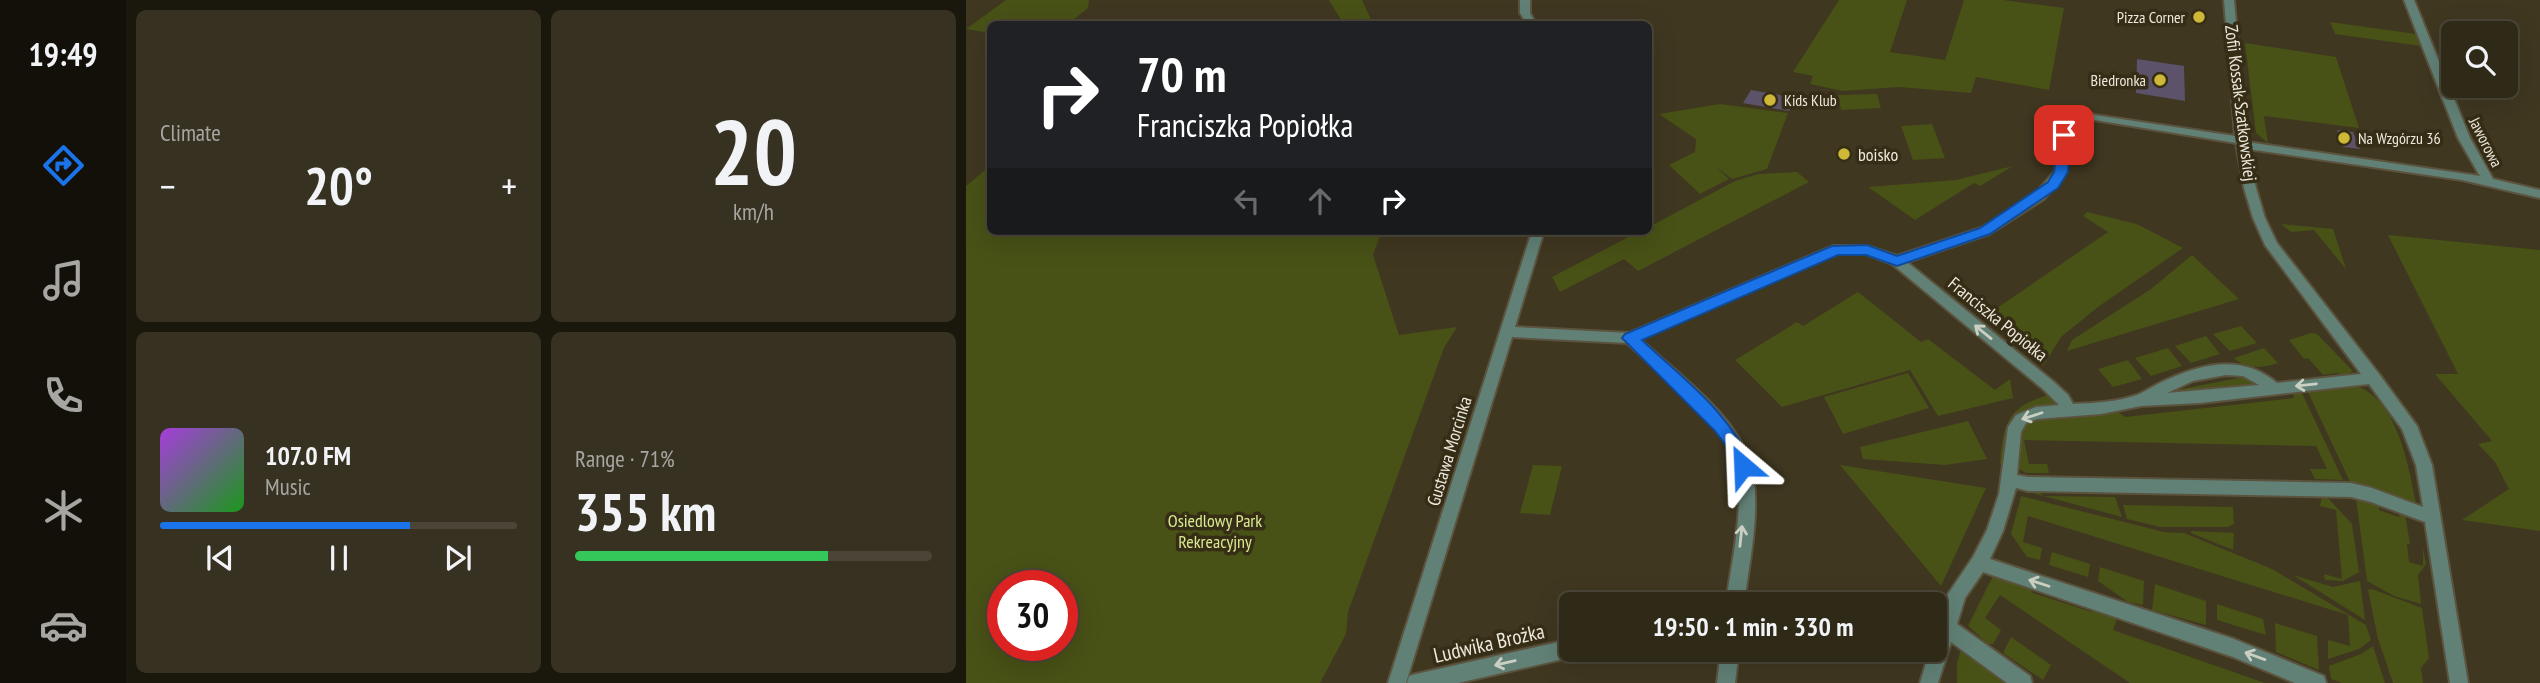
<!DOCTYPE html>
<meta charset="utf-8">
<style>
body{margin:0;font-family:"PT Sans Narrow",sans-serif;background:#373121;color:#f1f3f6;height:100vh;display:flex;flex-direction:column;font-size:26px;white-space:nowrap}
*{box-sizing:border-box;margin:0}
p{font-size:23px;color:#a7a6a2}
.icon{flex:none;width:38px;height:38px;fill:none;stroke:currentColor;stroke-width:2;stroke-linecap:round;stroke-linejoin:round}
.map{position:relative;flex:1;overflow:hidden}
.details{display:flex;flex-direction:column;gap:10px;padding:10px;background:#1a170d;width:840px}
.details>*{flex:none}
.hud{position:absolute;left:21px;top:21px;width:665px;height:214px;border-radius:10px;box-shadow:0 7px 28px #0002,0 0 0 2px #4a4537;background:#202124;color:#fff;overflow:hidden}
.fabs{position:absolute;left:1475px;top:21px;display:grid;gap:14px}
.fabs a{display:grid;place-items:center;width:77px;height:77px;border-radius:10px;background:#2f2918;box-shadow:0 7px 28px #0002,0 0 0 2px #4a4537;font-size:35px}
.speed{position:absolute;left:21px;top:570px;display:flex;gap:14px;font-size:35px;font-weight:700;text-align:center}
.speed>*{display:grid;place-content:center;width:91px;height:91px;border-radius:50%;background:#2f2918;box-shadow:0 7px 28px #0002,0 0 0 2px #4a4537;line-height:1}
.speed .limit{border:10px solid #d22;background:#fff;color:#111}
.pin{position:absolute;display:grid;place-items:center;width:60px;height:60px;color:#fff;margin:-30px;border-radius:14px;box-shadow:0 4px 10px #0006}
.me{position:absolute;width:77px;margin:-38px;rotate:334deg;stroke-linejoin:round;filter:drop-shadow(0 0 5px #0008)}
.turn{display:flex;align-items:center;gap:24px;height:147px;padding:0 35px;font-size:32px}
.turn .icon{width:91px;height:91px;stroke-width:2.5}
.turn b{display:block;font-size:49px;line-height:60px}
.lanes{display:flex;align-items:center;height:66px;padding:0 35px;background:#0003;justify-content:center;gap:35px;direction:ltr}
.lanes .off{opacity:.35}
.big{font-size:52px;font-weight:700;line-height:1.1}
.details .widget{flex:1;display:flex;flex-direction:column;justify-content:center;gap:10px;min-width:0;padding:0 24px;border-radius:10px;background:#373121}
.details .dial{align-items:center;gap:0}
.dial b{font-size:91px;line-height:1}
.song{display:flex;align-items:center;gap:21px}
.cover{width:84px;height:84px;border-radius:10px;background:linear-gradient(135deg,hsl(280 70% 55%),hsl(120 70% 35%))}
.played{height:7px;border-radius:4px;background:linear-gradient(90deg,#1a73e8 70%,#4a4537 70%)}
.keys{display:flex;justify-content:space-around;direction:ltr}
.heat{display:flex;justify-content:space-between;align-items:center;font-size:38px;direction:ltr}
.charge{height:10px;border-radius:5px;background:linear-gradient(90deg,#34c759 71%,#4a4537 0)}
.details .tiles{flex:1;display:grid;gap:10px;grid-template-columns:repeat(2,1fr)}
.trip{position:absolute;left:593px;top:592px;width:388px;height:70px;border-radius:10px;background:#2f2918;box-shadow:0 7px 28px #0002,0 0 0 2px #4a4537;font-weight:700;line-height:70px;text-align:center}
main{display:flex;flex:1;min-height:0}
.menu{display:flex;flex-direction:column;width:126px;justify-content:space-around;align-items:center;background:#13100a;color:#a7a6a2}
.menu .icon{width:49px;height:49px}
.menu .current{color:#1a73e8}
.menu b{font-size:32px;color:#f1f3f6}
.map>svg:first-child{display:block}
.green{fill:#485116;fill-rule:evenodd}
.building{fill:#5c536a}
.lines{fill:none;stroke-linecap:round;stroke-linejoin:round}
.street-casing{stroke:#5b533e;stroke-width:4}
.street{fill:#618076;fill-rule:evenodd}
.oneway{stroke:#cacfc2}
.route{fill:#1a73e8;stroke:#114b97;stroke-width:2}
.poi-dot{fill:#cfb837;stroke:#352d16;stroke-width:2.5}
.labels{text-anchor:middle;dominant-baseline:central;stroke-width:7;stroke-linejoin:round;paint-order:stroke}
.far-poi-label{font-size:16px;fill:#ede9db;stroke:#352d16;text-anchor:end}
.far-street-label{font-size:16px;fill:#ede9db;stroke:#352d16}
.street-label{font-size:18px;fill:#ede9db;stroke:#352d16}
.poi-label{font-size:18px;fill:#ede9db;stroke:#352d16;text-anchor:start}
.park-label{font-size:18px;fill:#d9ea8f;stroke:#352d16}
.near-street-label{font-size:21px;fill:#ede9db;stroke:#352d16}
</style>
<main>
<nav class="menu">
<b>19:49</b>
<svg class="icon current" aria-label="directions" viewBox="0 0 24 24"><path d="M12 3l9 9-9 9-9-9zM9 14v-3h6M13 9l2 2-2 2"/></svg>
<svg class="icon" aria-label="music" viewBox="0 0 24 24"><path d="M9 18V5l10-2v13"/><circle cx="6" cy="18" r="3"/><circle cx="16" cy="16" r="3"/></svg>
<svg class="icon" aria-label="phone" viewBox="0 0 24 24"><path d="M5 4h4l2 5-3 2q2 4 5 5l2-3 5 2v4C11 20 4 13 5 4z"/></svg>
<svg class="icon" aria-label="climate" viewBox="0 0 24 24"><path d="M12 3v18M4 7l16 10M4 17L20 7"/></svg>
<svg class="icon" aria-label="car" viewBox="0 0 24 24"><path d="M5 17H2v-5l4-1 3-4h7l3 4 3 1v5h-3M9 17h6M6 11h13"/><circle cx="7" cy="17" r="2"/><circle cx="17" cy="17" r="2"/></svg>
</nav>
<section class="details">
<div class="tiles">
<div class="widget"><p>Climate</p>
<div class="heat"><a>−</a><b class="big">20°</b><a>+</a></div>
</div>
<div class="widget dial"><b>20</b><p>km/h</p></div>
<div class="widget">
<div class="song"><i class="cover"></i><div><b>107.0 FM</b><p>Music</p></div></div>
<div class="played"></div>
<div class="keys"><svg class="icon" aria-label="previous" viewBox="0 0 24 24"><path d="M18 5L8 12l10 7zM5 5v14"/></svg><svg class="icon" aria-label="pause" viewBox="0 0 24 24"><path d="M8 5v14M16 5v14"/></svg><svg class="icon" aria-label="next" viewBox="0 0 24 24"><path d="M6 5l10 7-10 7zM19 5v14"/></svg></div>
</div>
<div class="widget"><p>Range · 71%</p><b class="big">355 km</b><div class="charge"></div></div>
</div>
</section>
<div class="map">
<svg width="1574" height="683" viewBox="0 0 1574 683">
<rect width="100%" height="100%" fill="#3f3720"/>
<!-- green -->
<g class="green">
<path d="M 40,0 L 123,0 L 122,8 L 102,24 L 24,24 L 24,33 L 0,29 Z"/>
<path d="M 363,0 L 396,0 L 407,24 L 377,23 Z"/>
<path d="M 873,0 L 941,0 L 924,52 L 979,60 L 998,0 L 1037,0 L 1098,8 L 1083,90 L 1010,77 L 1005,93 L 933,87 L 877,91 L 844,84 L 847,76 L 827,72 Z"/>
<path d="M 1364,22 L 1450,34 L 1455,46 L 1369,34 Z"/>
<path d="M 1279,43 L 1370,57 L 1393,128 L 1298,116 L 1302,143 L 1290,133 Z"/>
<path d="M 911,94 L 915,108 L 875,110 L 872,95 Z"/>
<path d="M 754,104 L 822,113 L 801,169 L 766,179 L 749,166 L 763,179 L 734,194 L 703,165 L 729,152 L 730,139 L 693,114 Z"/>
<path d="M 966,124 L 979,158 L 947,160 L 935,126 Z"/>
<path d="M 24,166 L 24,231 L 416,231 L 407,255 L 433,335 L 491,327 L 478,348 L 382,612 L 380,634 L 354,683 L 0,683 L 0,186 ZM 37,586 L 96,586 L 96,646 L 37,646 Z"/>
<path d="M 1047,166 L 1014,186 L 1008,183 L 949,220 L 902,187 L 990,180 Z"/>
<path d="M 831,172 L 843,182 L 672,271 L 658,259 L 594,292 L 586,277 L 674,231 L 682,231 L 683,227 L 769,181 L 792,174 Z"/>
<path d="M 1121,212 L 1171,224 L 1217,248 L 1132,307 L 1095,337 L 1077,366 L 1018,317 L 1142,232 L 1117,216 Z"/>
<path d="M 1315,224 L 1367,229 L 1380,269 L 1348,230 L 1325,232 Z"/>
<path d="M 1422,235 L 1574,250 L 1574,531 L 1496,520 L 1543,489 L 1529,462 L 1512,444 L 1526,441 L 1469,374 L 1492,374 Z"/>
<path d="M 1226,255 L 1273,299 L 1101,351 L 1106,340 L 1185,289 Z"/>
<path d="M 892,292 L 955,342 L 962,339 L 1029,390 L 1044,379 L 1047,398 L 972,416 L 944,370 L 816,407 L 769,360 L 831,322 L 837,326 Z"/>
<path d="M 1275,326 L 1291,343 L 1264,351 L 1247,334 Z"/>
<path d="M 1345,333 L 1351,334 L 1387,371 L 1379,376 L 1371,373 L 1357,375 L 1342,358 L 1338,359 L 1323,340 Z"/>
<path d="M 1240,336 L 1254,354 L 1225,363 L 1209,346 Z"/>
<path d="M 1202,348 L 1216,366 L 1185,376 L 1169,358 Z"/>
<path d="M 1298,348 L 1312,363 C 1297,368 1280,370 1268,358 Z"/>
<path d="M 1162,360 L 1176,379 L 1147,387 L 1132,369 Z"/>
<path d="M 942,373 L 963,408 L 877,434 L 858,397 Z"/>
<path d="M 1278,377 L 1294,383 L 1212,394 L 1210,390 Z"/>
<path d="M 1386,385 C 1431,395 1442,464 1450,503 L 1448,504 L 1385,484 L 1341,390 Z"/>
<path d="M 1335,391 L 1377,480 L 1349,479 L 1344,469 L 1361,469 L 1350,446 L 1058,440 L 1063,464 L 1081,464 L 1083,473 L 1060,473 L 1050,467 L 1052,432 L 1063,419 L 1152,412 L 1159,417 L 1328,398 L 1327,392 Z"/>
<path d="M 1087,394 L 1092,405 C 1083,409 1074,408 1064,409 C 1036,415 1039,445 1039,467 L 1034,464 C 1037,420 1044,405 1087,394 Z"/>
<path d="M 1002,421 L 1021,459 L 979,465 L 897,459 L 894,447 Z"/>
<path d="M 567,465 L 596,466 L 584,515 L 554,513 Z"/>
<path d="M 874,465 L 1020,488 L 975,586 Z"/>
<path d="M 1055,490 L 1071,490 L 1078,496 L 1149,497 L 1156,517 Z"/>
<path d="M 1055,496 L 1198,532 L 1218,533 L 1306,569 L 1400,625 L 1405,640 L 1393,649 L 1362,659 L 1362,640 L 1384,646 L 1382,615 L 1062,516 L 1057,542 L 1076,548 L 1074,560 L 1061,557 L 1045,534 Z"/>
<path d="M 1356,497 L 1361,497 L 1386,524 L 1393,572 L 1377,581 L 1359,580 L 1358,574 L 1376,579 L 1370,510 L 1354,506 Z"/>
<path d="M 1390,498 L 1413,504 L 1413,510 L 1433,517 L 1434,512 L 1439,514 L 1444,544 L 1441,544 L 1443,562 L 1457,566 L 1457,548 L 1460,564 L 1452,575 L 1455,604 L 1428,596 L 1401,581 Z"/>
<path d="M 1157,505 L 1267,507 L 1268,524 L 1262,527 L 1194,527 L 1161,519 Z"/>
<path d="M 1225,531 L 1268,533 L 1267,550 L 1225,533 Z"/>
<path d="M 1086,552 L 1124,564 L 1122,577 L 1083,565 Z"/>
<path d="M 1134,567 L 1178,581 L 1177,605 L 1162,602 L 1132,581 Z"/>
<path d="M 1028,574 L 1061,585 L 1067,593 L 1126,612 L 1133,608 L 1152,615 L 1147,630 L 1299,683 L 1164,683 L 1034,595 L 1019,618 L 1035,630 L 1027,644 L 1022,644 L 1002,626 Z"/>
<path d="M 1327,575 L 1367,587 L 1394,581 L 1399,620 Z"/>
<path d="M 1189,584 L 1240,601 L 1240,625 L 1186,610 Z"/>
<path d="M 1406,589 L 1456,608 L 1463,658 L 1455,668 L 1457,683 L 1427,683 L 1412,639 L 1402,590 Z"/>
<path d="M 1251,604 L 1297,619 L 1300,635 L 1251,620 Z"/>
<path d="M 1309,623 L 1351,636 L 1353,670 L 1310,652 Z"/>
<path d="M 1045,637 L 1085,665 L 1077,680 L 1037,653 Z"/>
<path d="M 1407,646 L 1419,683 L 1376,683 L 1365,679 L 1363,666 L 1395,654 Z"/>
<path d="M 995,648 L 1029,669 L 1029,676 L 1039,683 L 991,683 L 991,663 Z"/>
</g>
<!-- building -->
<g class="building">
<path d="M 1171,59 L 1218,66 L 1219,101 L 1170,93 Z"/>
<path d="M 785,90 L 831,98 L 823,111 L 777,103 Z"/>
<path d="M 1371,130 L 1387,132 L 1394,149 L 1377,147 Z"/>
</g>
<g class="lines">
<!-- street casing -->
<g class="street-casing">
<g id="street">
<path d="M 554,0 L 564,0 L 564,13 L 570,24 L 561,24 L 554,13 Z"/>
<path d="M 1258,0 L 1268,0 L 1281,142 L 1514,176 L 1492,138 L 1438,0 L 1448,0 L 1504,138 L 1527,179 L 1574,190 L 1574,198 L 1496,180 L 1282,149 L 1290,188 L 1299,218 L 1311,243 L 1413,374 L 1451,426 L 1466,465 L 1502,683 L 1484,683 L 1459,522 L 1405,502 L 1385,497 L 1062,491 L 1050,488 L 1037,531 L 1024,559 L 1268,639 L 1358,676 L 1360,683 L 1329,683 L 1267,657 L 1017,572 L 999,598 L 991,624 L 1064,676 L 1066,683 L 1041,683 L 985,642 L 972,683 L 954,683 L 964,649 L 970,649 L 970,633 L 982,594 L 1007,557 L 1021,530 L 1033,494 L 1042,427 L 1050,415 L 1070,407 L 1093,405 L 1078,390 L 926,264 L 900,254 L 872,253 L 674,339 C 713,375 778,420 787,474 C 794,517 783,562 778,604 L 760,604 C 765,561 781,503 768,460 C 756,422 691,371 661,343 L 546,337 L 440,683 L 422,683 L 566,231 L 578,231 L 549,327 L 663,333 L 867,246 L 901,246 L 931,256 L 1015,228 L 1036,216 L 1070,193 L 1089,171 L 1095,110 L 1269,136 ZM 1104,116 L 1270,143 L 1278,188 L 1287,218 L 1299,245 L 1395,374 L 1311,383 C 1277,354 1238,363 1200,380 C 1190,384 1181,391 1171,395 C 1151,402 1128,403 1107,404 L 1102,395 L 1088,382 L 941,262 L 1023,234 L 1078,199 L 1101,172 ZM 1260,375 L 1277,376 L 1293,385 L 1201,393 L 1227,381 ZM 1403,384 L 1436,429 L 1450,465 L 1457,507 L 1406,488 L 1385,483 L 1062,477 L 1051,475 L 1055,432 L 1060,423 L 1071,419 L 1135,414 L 1175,406 L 1234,403 Z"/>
<path d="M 606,639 L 606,649 L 615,649 L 612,654 L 606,657 L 492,683 L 441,683 L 443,676 L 450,674 Z"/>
<path d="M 755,649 L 773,649 L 769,683 L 751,683 Z"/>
</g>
</g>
<!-- street -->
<use href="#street" class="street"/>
</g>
<!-- one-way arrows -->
<defs><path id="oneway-shaft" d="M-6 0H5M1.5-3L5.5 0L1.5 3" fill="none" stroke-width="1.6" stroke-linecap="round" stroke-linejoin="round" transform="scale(1.75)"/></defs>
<g class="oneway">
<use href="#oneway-shaft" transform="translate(1017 332) rotate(-141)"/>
<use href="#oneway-shaft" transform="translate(1340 385) rotate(174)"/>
<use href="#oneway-shaft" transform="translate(1066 416) rotate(162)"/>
<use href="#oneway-shaft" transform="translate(775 536) rotate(-84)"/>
<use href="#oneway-shaft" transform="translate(1073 583) rotate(-162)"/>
<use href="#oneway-shaft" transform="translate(1289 656) rotate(-160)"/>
<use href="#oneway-shaft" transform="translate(539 663) rotate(167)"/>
</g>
<!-- route -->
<path class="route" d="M 1093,132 L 1104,135 L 1102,172 L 1092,188 L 1024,234 L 931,266 L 900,255 L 872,255 L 676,340 C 716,378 765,413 786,466 L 784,471 L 771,471 L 761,447 L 749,431 L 656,338 L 659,334 L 866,246 L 901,245 L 931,256 L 1014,228 L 1082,182 L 1088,172 Z"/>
<!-- markers -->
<g class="poi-dot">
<circle cx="1233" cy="17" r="7"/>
<circle cx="1194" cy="80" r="7"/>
<circle cx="804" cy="100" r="7"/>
<circle cx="1378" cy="138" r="7"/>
<circle cx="878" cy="154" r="7"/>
</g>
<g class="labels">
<!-- far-poi labels -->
<g class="far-poi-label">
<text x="1219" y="17">Pizza Corner</text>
<text x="1180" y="80">Biedronka</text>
<text x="818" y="100" text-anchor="start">Kids Klub</text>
<text x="1392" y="138" text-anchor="start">Na Wzgórzu 36</text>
</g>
<!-- far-street labels -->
<g class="far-street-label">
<text transform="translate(1520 142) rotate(63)">Jaworowa</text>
</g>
<!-- street labels -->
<g class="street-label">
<text transform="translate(1275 103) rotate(83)">Zofii Kossak-Szatkowskiej</text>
<text transform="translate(1032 319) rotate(39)">Franciszka Popiołka</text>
<text transform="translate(483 451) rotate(-73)">Gustawa Morcinka</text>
</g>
<!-- poi labels -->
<g class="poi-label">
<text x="892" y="154">boisko</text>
</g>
<!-- park labels -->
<g class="park-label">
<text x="249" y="520">Osiedlowy Park<tspan x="249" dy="21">Rekreacyjny</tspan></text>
</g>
<!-- near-street labels -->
<g class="near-street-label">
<text transform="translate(523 643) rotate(-13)">Ludwika Brożka</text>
</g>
</g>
</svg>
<div class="fabs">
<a><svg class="icon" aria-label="search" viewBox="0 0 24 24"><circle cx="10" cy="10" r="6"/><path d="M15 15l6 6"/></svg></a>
</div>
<div class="speed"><div class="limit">30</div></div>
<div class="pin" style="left:1098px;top:135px;background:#d93025"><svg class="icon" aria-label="arrive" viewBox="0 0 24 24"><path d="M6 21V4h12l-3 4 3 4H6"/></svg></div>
<svg class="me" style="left:777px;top:466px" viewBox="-20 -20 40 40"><path d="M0-17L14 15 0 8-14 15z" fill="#1a73e8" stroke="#fff" stroke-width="4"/></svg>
<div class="trip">19:50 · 1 min · 330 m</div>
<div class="hud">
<div class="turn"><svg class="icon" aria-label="right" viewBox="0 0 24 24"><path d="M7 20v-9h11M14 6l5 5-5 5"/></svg><div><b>70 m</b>Franciszka Popiołka</div></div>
<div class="lanes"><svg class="icon off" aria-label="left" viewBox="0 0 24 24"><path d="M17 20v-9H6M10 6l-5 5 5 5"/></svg><svg class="icon off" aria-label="ahead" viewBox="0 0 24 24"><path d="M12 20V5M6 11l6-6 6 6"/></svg><svg class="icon" aria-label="right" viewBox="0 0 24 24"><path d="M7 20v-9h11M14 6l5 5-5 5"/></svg></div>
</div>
</div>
</main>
